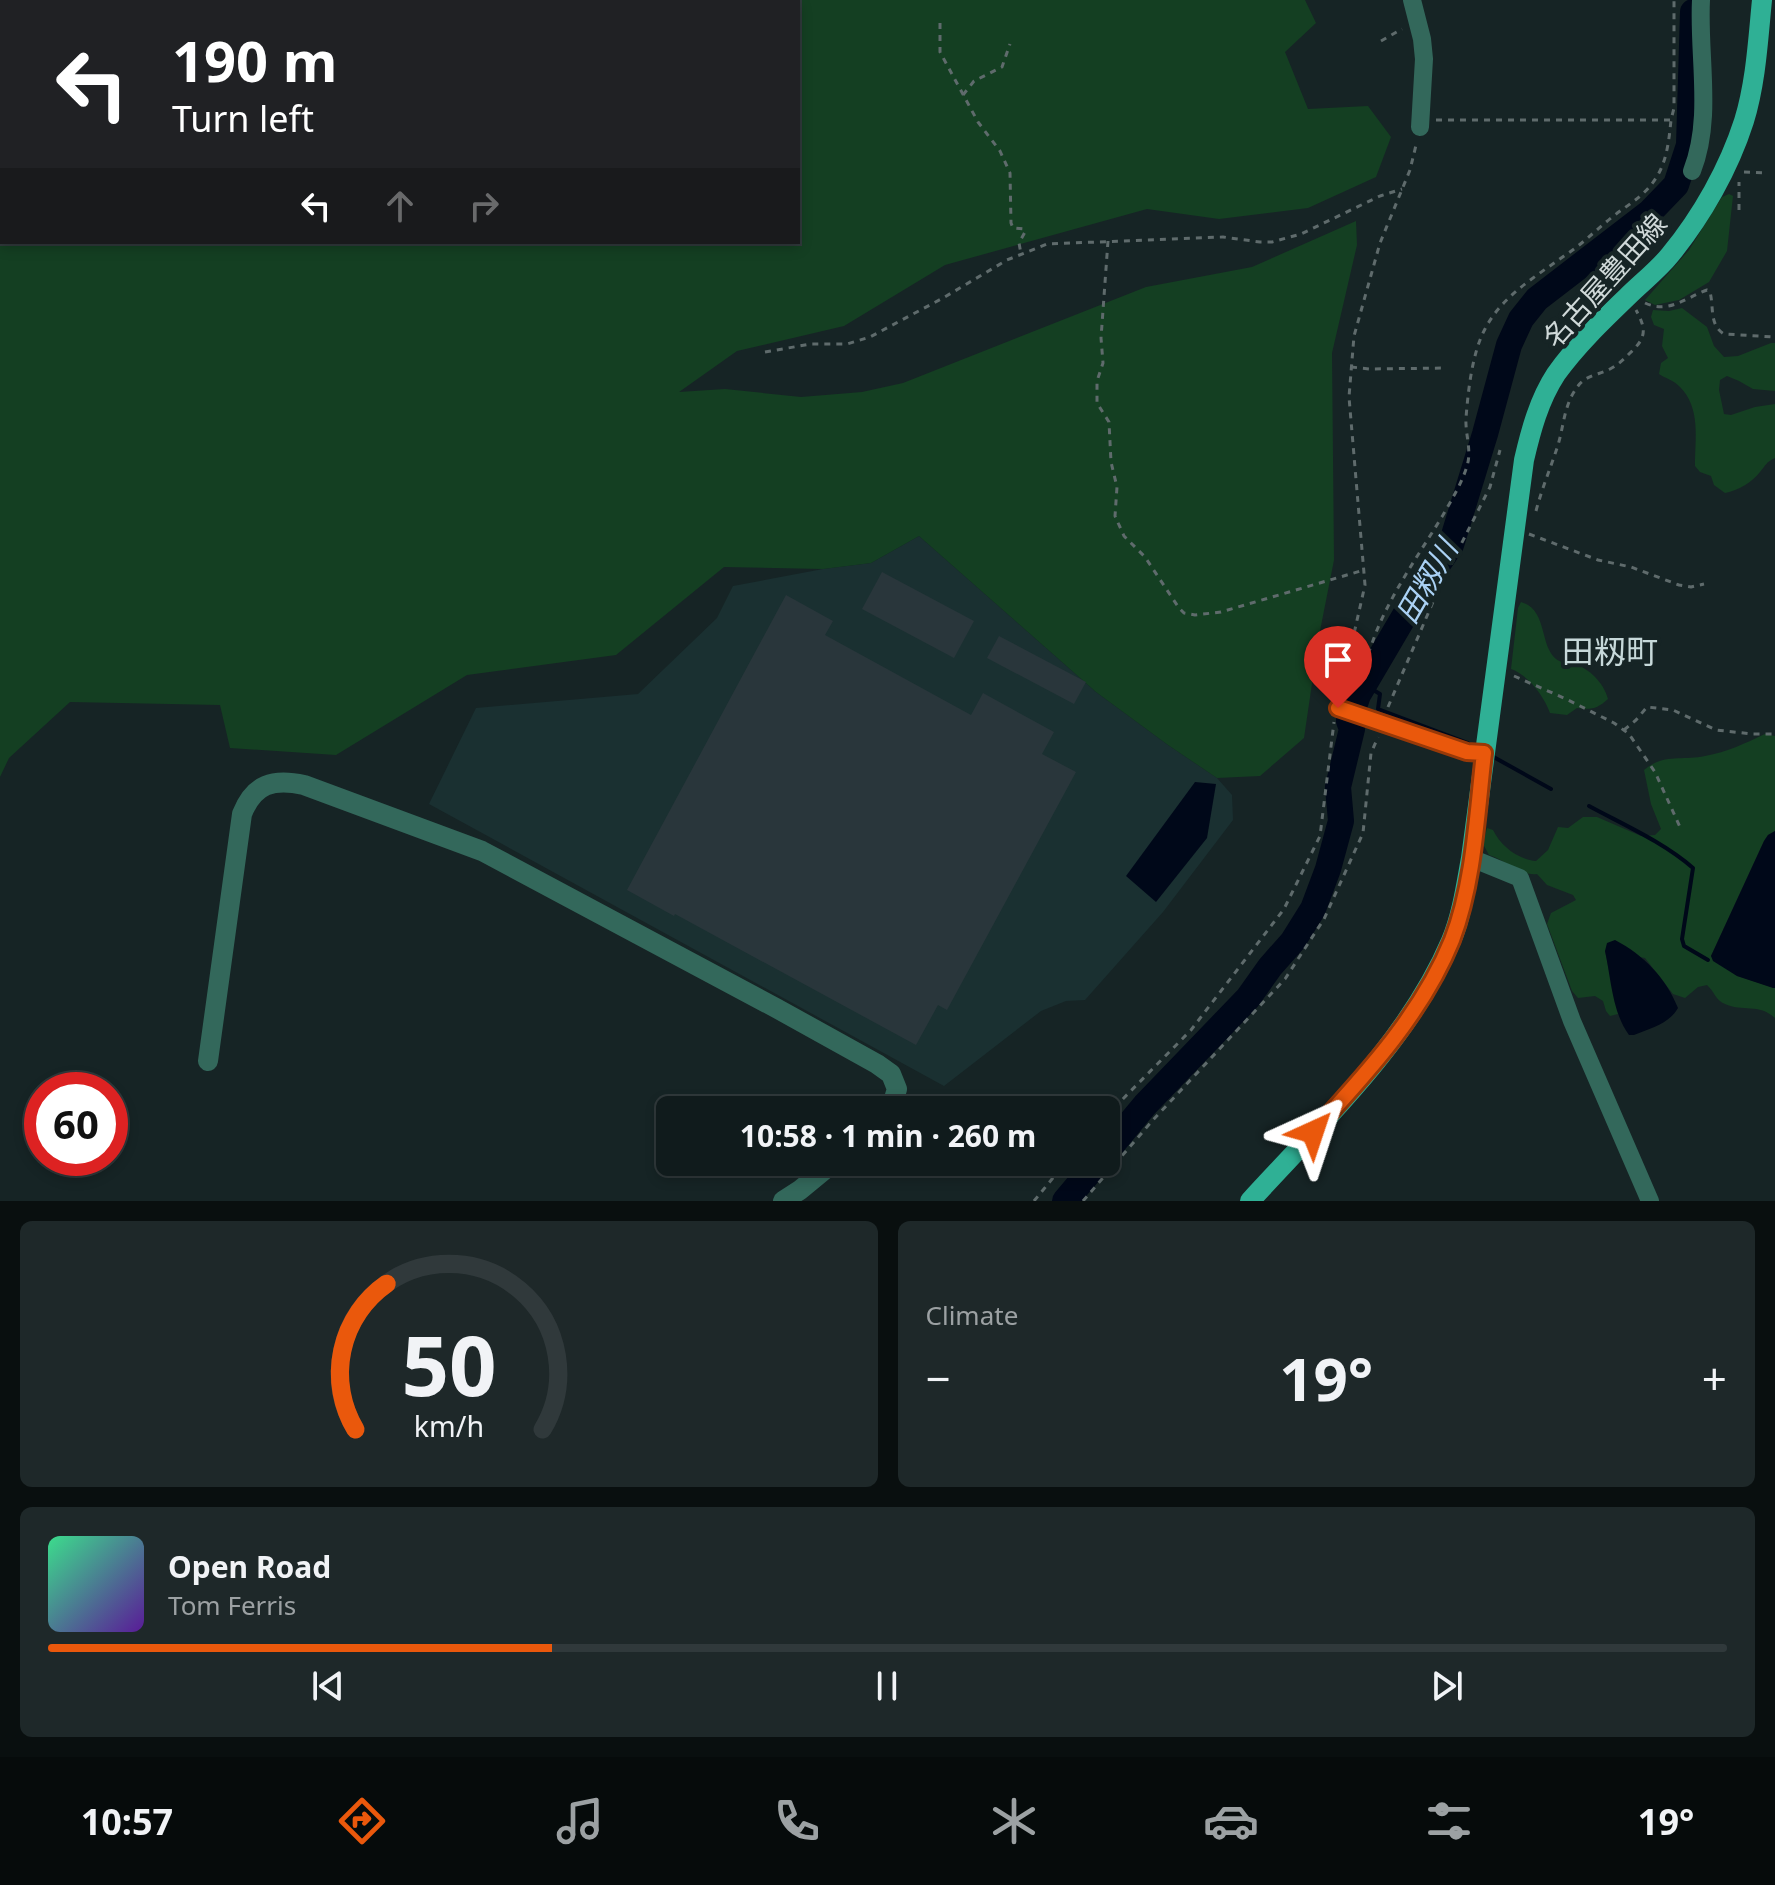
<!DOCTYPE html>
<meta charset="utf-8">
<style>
body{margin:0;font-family:"Noto Sans","Noto Sans JP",sans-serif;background:#1e2829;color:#f1f3f6;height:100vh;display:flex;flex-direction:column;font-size:30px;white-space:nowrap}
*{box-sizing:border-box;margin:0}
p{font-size:26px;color:#9ca1a3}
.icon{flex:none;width:44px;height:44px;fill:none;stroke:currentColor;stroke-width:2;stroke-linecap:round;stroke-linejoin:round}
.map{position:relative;height:1201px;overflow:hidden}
.drawer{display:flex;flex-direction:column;gap:20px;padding:20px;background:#090f0f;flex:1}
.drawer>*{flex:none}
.hud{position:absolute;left:0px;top:0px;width:800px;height:244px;box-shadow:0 4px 12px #0003,0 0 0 2px #30393b;background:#202124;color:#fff;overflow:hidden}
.speed{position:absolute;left:24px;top:1072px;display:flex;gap:16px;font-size:40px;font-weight:700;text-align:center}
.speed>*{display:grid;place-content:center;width:104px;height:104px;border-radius:50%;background:#101b1c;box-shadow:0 4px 12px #0003,0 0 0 2px #30393b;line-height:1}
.speed .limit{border:12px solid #d22;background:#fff;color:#111}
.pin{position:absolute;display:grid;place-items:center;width:68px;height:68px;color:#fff;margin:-82px -34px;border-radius:50% 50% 50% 0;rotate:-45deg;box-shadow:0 0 8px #0007}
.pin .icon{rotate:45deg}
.me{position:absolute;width:88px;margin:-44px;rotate:42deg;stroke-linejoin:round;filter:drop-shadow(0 0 6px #0008)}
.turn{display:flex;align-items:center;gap:28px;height:168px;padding:0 40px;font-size:36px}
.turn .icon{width:104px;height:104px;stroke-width:2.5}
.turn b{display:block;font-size:56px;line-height:68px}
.lanes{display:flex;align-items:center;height:76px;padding:0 40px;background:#0003;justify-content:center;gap:40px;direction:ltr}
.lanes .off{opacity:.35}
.big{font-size:60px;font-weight:700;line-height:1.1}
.drawer .widget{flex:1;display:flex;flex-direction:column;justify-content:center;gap:12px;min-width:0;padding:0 28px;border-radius:12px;background:#1e2829}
.drawer .dial{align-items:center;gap:0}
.dial svg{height:208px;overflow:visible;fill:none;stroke:#30393b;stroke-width:7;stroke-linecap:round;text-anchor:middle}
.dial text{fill:#f1f3f6;stroke:none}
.song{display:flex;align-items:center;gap:24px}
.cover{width:96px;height:96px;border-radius:12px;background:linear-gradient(135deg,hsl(150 70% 55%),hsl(270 70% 35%))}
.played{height:8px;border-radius:4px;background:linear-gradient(90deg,#ea580c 30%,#30393b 30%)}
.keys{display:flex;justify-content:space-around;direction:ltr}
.heat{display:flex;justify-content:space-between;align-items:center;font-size:44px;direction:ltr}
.drawer .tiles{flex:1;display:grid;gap:20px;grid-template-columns:1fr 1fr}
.widget:last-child{grid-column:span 2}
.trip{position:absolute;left:656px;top:1096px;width:464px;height:80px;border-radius:12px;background:#101b1c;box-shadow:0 4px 12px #0003,0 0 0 2px #30393b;font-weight:700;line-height:80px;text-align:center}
.tab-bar{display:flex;height:128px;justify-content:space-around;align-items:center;background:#060b0b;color:#9ca1a3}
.tab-bar .icon{width:56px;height:56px}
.tab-bar .on{color:#ea580c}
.tab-bar b{font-size:36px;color:#f1f3f6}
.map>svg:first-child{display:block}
.built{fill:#1a3031}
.green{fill:#143f22;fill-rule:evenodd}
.water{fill:#000819}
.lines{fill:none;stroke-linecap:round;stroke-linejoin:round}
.stream{stroke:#000819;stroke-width:4}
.river{stroke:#000819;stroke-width:26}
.building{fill:#29363b}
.path{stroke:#5f6b6c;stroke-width:3;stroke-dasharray:6 6;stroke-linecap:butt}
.minor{stroke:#33685b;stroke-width:18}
.tertiary{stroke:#33685b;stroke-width:20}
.primary{stroke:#2fb095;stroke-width:20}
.route-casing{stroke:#983908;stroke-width:20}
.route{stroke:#ea580c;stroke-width:14}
.labels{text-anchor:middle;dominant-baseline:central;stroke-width:8;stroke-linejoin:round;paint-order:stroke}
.street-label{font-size:28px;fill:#d0d9d9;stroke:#162425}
.water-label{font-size:30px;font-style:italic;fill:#aad1f4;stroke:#162425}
.quarter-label{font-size:32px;fill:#c7d9da;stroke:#162425}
</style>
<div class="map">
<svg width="1775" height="1201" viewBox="0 0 1775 1201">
<rect width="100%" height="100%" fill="#162425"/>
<!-- built -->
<path class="built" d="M 919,536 L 1096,692 L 1168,745 L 1217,778 L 1232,795 L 1233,820 L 1163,912 L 1085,1000 L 1066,1001 L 1041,1011 L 944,1086 L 429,804 L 476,708 L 638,694 L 717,618 L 733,586 L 823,569 L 871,563 Z"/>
<!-- green -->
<g class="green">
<path d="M 0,0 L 1305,0 L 1316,23 L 1285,52 L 1308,109 L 1368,106 L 1391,137 L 1376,177 L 1308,208 L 1219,219 L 1147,209 L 945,265 L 844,326 L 737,351 L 679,392 L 725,389 L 801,397 L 862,392 L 903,383 L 1146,287 L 1252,267 L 1356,221 L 1357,245 L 1332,353 L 1334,560 L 1319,636 L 1304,738 L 1260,776 L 1217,778 L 1168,745 L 1096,692 L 919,536 L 871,563 L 823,569 L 724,567 L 616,655 L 467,675 L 336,755 L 230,748 L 220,705 L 70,702 L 9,758 L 0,777 ZM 2,2 L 798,2 L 798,242 L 2,242 Z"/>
<path d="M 1729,194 L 1733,196 L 1727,251 L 1709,282 L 1679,300 L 1655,305 L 1645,300 L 1689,250 L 1722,197 Z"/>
<path d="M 1682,308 L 1707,327 L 1714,346 L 1724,357 L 1738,356 L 1771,343 L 1775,343 L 1775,391 L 1753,389 L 1739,381 L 1727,376 L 1720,380 L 1719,390 L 1724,414 L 1731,415 L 1755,407 L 1775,404 L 1775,458 C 1766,462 1766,465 1760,472 C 1751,483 1739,490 1725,493 L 1714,485 L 1711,476 L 1700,472 L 1695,466 C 1695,439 1701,408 1680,387 C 1675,381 1665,378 1659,374 L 1661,363 L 1668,358 L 1662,346 L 1664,329 L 1654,325 L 1651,317 L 1653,310 L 1669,311 Z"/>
<path d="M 1521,602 C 1548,610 1539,645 1556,659 C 1561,663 1567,663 1574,664 C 1589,668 1604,683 1608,699 C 1597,709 1591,710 1577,708 L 1567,715 L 1550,713 C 1544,696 1528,675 1511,669 L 1518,608 Z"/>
<path d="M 1765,734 L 1775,736 L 1775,831 L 1768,835 L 1764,841 L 1711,956 L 1737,976 L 1775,988 L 1775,1018 C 1759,1003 1742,1012 1725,1004 C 1716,1001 1714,991 1707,985 L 1698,987 L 1685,998 L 1673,994 L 1645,958 L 1605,951 L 1618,1014 L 1610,1016 L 1606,1011 L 1603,1001 L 1595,996 L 1578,998 L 1572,991 L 1547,924 L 1551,913 L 1576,900 L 1573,895 L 1547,885 L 1537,874 C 1519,876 1506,860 1489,855 L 1483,844 L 1487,828 L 1493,830 C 1501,846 1517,859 1536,861 L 1548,850 L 1558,827 L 1568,828 L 1583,817 L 1597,817 L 1641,836 L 1655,835 L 1661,829 L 1651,804 L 1644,770 C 1664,753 1682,761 1705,756 C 1727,752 1746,743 1765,734 Z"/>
</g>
<!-- water -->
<g class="water">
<path d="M 1195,782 L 1216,784 L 1207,838 L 1156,902 L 1126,876 Z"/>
<path d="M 1775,831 L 1775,988 L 1773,988 L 1737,976 L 1713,961 L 1711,956 L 1764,841 L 1768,835 Z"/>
<path d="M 1615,940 C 1644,955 1666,978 1678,1008 C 1669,1024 1651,1028 1634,1035 L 1629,1035 C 1612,1012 1611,978 1605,951 L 1607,943 Z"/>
</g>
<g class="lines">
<!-- stream -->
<g class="stream">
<path d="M 1365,685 L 1380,694 L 1378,709 L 1468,743"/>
<path d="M 1490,755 L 1551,789"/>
<path d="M 1589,806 C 1624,825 1663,842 1693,868 L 1682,939 L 1684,946 L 1708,960"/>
</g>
<!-- river -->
<g class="river">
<path d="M 1106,1152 L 1145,1105 L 1248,998 L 1270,967 L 1293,941 L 1313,909 L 1328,869 L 1341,821 L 1338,787 L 1352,729 L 1349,721 L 1358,695 L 1415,598 L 1451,545 L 1485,434 L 1509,345 L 1521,319 L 1537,299 L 1650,212 L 1676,185 L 1689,145 L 1693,12"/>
<path d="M 1065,1201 L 1098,1162"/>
</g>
</g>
<!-- building -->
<g class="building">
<path d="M 882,572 L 974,621 L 954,658 L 862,609 Z"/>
<path d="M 786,595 L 833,621 L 825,635 L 971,715 L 983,693 L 1054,732 L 1042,754 L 1076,772 L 947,1010 L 938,1005 L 916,1045 L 675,914 L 674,916 L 627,890 Z"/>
<path d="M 999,636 L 1086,682 L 1074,704 L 987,658 Z"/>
</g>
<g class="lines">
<!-- path -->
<g class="path">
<path d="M 940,23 L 940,52 L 978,122 L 1000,151 L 1010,173 L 1011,223 L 1013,228 L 1024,229 L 1025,232 L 1019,243 L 1021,254"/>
<path d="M 1381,41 L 1402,29"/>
<path d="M 963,95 L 974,81 L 1002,67 L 1010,44"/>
<path d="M 1436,120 L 1671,120 L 1674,108 L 1674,0"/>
<path d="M 1744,172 L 1766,173"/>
<path d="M 1739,210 L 1739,182"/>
<path d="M 1108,241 L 1101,338 L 1103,363 L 1097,381 L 1097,403 L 1109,422 L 1111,462 L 1117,487 L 1115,516 L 1124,536 L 1145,557 L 1179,608 L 1184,613 L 1195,615 L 1221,612 L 1364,570"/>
<path d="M 1645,303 C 1669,314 1685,298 1707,290 L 1710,292 C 1714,307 1709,325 1724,334 L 1775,337"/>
<path d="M 765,352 L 811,344 L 847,344 L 870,337 L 943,298 L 1007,260 L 1047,244 L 1223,237 L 1260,242 L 1272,242 L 1301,234 L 1380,196 L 1402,189"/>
<path d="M 1351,367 L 1370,369 L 1446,368"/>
<path d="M 1536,511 C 1542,488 1551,467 1558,445 C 1564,425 1564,404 1578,386 C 1586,375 1599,375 1610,369 C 1618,365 1624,359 1630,353 C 1646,338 1647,330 1636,310"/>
<path d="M 1529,534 L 1598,560 L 1631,567 L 1679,585 L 1691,587 L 1704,584"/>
<path d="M 1514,676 L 1566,699 L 1614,723 L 1629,734 L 1655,772 L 1680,827"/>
<path d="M 1341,691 L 1365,585 L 1349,397 L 1354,336 L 1380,243 L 1410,170 L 1417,141"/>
<path d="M 1340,692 C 1361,681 1369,650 1377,630 C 1394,589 1420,553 1443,515 C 1452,499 1462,483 1467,466 C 1472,450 1465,434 1466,418 C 1468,392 1472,353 1485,329 C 1502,296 1535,277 1564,256 C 1581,245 1595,231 1611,218 C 1627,205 1644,197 1656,178 C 1667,161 1669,140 1671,120"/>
<path d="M 1388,707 L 1439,588 L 1490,487 L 1500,450"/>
<path d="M 1624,730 L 1636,720 L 1647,707 L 1673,710 L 1716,730 L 1752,734 L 1775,734"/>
<path d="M 1106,1116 L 1191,1030 L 1284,909 L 1320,836 L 1334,722"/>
<path d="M 1034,1201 L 1066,1162"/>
<path d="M 1083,1201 L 1153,1120 L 1285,979 L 1324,919 L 1363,833 L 1371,753 L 1378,737"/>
</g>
<!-- minor -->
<g class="minor">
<path d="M 1412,0 L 1422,39 L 1424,59 L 1420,127"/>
<path d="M 1692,171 C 1713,118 1698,56 1701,0"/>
<path d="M 1338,708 L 1467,752 L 1484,753"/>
<path d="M 1471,858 L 1520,878 L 1572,1021 L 1650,1201"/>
</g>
<!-- tertiary -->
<g class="tertiary">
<path d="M 208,1061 L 242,814 C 254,784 273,778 304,785 L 482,851 L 776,1008 L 877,1064 L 891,1074 L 897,1089 L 893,1102 L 888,1110"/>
<path d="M 783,1201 L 800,1190 L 834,1162"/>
</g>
<!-- primary -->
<path class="primary" d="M 1250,1201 C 1323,1121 1408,1042 1451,941 C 1462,915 1466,885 1471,858 L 1524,460 C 1531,430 1539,400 1556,374 C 1576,346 1602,321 1627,297 C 1641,283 1658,270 1670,255 C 1702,216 1729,168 1744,121 C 1756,82 1758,40 1762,0"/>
</g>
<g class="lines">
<!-- route casing -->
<g class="route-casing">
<path id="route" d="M 1313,1132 C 1366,1074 1422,1014 1452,940 C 1474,883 1477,813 1484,753 L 1467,752 L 1338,708"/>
</g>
<!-- route -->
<use href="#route" class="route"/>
</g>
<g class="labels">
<!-- street labels -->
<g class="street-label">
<text transform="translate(1604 280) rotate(-48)">名古屋豊田線</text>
</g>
<!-- water labels -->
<g class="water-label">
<text transform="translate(1426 581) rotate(-60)">田籾川</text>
</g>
<!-- quarter labels -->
<g class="quarter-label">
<text x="1610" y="650">田籾町</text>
</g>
</g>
</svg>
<div class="speed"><div class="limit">60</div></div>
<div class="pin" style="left:1338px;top:708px;background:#d93025"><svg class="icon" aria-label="arrive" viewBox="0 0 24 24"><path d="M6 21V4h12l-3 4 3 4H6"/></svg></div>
<svg class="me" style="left:1313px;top:1132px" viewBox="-20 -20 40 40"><path d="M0-17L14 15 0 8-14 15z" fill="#ea580c" stroke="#fff" stroke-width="4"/></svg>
<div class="trip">10:58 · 1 min · 260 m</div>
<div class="hud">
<div class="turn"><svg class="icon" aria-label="left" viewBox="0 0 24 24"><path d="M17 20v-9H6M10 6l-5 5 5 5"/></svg><div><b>190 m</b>Turn left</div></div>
<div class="lanes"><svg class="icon" aria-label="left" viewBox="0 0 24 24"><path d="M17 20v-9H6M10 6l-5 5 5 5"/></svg><svg class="icon off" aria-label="ahead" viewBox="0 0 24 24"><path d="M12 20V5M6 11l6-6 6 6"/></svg><svg class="icon off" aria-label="right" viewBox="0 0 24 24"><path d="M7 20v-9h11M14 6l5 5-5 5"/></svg></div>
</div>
</div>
<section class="drawer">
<div class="tiles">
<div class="widget dial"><svg viewBox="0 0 100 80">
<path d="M14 69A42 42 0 1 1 86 69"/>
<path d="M14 69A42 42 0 0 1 26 13" stroke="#ea580c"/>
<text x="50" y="56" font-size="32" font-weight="700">50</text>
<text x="50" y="72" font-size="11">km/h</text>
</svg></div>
<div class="widget"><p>Climate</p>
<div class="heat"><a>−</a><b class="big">19°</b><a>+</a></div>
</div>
<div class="widget">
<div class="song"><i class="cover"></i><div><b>Open Road</b><p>Tom Ferris</p></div></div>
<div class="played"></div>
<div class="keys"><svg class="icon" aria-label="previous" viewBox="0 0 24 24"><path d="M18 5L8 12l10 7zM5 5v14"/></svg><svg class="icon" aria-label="pause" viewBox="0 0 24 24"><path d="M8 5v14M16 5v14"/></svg><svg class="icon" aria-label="next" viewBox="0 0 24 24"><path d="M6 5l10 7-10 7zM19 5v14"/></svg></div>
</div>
</div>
</section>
<nav class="tab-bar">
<b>10:57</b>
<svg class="icon on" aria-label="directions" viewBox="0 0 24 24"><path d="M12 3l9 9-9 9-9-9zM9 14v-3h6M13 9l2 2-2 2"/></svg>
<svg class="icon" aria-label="music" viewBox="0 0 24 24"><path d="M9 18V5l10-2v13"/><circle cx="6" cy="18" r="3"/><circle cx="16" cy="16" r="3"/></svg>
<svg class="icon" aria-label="phone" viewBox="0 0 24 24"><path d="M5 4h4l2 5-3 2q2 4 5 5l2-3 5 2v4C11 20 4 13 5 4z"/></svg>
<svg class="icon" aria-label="climate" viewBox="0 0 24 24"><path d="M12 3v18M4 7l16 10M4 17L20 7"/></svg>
<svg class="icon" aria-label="car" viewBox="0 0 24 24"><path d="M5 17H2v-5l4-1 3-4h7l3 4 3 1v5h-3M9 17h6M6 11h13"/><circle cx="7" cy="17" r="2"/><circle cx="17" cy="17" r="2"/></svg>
<svg class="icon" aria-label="filters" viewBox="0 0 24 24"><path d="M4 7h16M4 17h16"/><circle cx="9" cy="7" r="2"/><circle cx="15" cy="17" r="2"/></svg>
<b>19°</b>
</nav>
